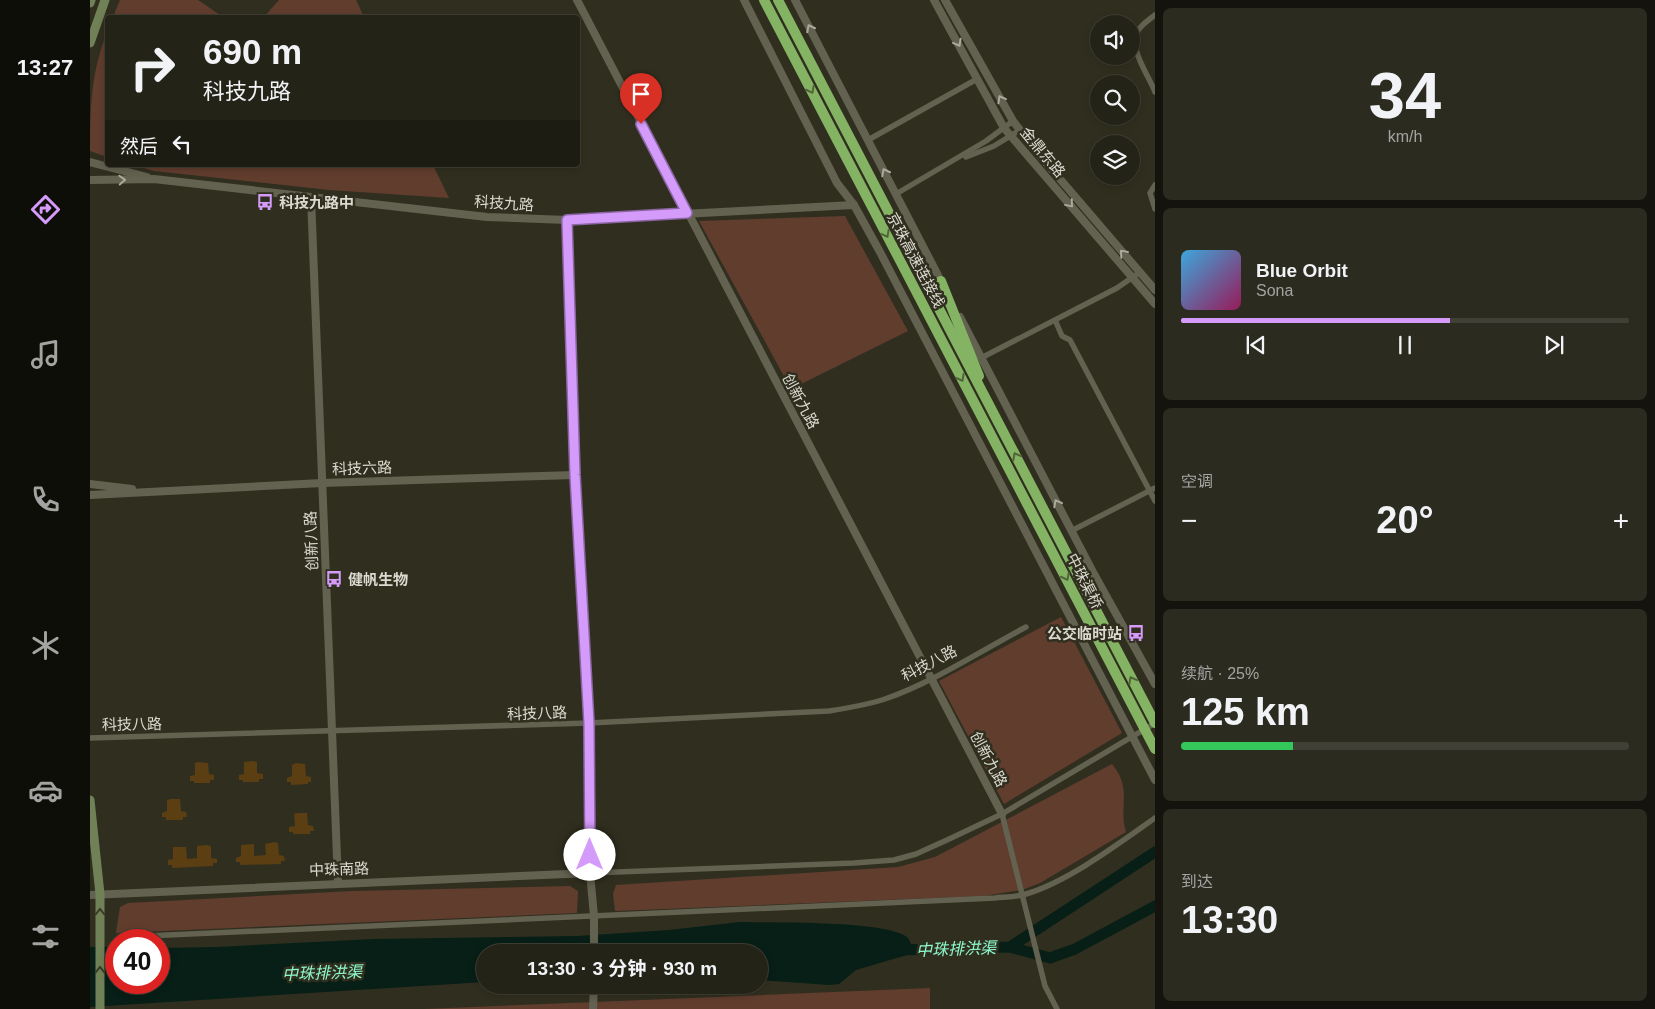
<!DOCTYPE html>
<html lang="zh">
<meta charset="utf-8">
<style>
body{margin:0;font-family:Arial,"Noto Sans SC",sans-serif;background:#2c2b20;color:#f1f3f6;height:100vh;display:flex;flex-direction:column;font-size:19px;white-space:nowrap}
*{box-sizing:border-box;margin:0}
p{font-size:16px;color:#a3a4a1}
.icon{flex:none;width:28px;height:28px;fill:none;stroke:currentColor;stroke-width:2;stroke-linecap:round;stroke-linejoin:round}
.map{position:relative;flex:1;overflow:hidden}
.drawer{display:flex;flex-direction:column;gap:8px;padding:8px;background:#14130d;width:500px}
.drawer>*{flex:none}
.hud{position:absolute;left:15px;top:15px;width:475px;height:152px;border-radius:5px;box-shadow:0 2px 8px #0003,0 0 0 1px #414036;background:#242317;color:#f1f3f6;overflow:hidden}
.controls{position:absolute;left:1000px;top:15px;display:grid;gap:10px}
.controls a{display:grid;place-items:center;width:50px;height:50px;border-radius:50%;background:#242317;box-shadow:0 2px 8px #0003,0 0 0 1px #414036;font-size:25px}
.speed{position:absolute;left:15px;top:929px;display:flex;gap:10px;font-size:25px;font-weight:700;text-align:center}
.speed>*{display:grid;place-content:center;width:65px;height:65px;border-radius:50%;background:#242317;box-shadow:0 2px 8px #0003,0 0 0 1px #414036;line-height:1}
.speed .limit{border:8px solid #d22;background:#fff;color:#111}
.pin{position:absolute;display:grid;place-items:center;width:42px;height:42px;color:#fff;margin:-51px -21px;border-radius:50% 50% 50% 0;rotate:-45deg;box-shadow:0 0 5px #0007}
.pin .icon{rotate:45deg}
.me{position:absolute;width:55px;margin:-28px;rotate:0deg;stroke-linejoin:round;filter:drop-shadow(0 0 4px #0008)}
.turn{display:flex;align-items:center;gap:18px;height:105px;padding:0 15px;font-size:22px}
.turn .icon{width:65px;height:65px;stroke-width:2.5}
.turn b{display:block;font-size:35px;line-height:42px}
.then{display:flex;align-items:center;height:48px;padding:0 15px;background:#0003;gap:10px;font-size:19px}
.big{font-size:38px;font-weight:700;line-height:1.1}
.drawer .tile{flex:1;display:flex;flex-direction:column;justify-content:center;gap:8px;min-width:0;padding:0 18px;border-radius:8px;background:#2c2b20}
.drawer .dial{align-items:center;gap:0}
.dial b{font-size:65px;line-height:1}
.song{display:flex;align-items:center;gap:15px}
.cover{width:60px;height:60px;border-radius:8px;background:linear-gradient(135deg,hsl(200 70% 55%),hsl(330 70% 35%))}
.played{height:5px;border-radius:2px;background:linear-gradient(90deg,#d59bfa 60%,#414036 60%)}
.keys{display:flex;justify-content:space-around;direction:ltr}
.heat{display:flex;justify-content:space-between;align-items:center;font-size:28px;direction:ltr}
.charge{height:8px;border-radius:4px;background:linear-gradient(90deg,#34c759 25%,#414036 0)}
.trip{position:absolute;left:386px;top:944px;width:292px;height:50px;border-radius:25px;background:#242317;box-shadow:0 2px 8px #0003,0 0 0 1px #414036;font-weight:700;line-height:50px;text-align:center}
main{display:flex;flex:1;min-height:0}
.menu{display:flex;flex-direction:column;width:90px;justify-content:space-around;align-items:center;background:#0e0e09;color:#a3a4a1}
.menu .icon{width:35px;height:35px}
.menu .selected{color:#d59bfa}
.menu b{font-size:22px;color:#f1f3f6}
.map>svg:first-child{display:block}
.green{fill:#613d2e}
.water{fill:#071f16}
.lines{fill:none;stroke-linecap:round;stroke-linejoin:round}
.river{stroke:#071f16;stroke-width:11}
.building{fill:#5b3e11}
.minor{stroke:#636250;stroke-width:5.5}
.tertiary{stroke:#636250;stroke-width:8}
.secondary{stroke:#708157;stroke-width:9}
.trunk{stroke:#84b463;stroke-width:10}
.oneway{stroke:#aaaa9d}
.oneway2{stroke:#52643a}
.oneway3{stroke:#3a3b27}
.route-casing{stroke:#8a65a2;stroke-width:12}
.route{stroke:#d59bfa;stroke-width:9}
.labels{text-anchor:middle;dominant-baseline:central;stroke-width:5;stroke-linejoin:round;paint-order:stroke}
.street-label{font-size:15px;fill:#dadad0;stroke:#302f1f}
.poi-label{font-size:15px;font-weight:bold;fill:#dadad0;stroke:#302f1f;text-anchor:start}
.water-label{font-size:16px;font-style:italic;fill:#8cf9cc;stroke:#302f1f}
</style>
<main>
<nav class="menu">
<b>13:27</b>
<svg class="icon selected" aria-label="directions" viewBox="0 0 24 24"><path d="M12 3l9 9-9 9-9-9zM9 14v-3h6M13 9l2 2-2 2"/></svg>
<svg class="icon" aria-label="music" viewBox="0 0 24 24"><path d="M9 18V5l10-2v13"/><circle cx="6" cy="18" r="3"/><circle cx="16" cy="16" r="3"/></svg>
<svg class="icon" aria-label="phone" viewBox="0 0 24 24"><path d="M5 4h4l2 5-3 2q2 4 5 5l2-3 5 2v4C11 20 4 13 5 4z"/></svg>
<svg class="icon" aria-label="climate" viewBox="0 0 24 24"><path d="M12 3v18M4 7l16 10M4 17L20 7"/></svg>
<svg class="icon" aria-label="car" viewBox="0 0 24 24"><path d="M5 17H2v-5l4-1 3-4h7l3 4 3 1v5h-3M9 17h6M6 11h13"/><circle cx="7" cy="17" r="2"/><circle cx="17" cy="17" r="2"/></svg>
<svg class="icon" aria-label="filters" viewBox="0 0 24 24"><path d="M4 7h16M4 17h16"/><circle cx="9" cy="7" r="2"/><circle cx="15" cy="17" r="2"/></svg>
</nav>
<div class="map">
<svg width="1065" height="1009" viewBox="0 0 1065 1009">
<rect width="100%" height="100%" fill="#302f1f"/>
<!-- green -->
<g class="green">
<path d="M 30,0 L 108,0 L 133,17 L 23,17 Z"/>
<path d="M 189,0 L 266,0 L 274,17 L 174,17 Z"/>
<path d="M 17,32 L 17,157 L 0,151 C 0,107 1,73 17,32 Z"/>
<path d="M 44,165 L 343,165 L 359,198 L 239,190 L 64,171 Z"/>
<path d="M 755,216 L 818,331 L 701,389 L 609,221 Z"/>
<path d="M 971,617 L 1032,733 L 914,804 L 849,681 Z"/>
<path d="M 1022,764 C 1043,789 1028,807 1036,832 L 950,883 L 932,890 L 893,896 L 525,911 L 523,894 L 526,885 L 808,867 L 845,857 Z"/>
<path d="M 480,886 L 488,891 L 487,913 L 26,933 L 30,907 L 38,903 L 262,891 Z"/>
<path d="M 840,988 L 840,1009 L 334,1009 Z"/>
</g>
<!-- water -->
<g class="water">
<path d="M 650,922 C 681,923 799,920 818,938 C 820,941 822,946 823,949 L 817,955 L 766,970 L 749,984 L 739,985 L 670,980 L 670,952 L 395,952 L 395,982 L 0,1007 L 0,947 L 26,947 L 26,982 L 69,982 L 69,948 L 126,947 L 284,939 L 487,936 L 579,930 Z"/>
<path d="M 483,985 L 607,985 L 561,990 Z"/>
</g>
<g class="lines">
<!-- river -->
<g class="river">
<path d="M 920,947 L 960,958 L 985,949 L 1065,906"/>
<path d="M 807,950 L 920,947 L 1065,852"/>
</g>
</g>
<!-- building -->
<g class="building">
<path d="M 163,761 L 167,762 L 167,773 L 173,774 L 173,779 L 169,779 L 169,782 L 153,782 L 153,780 L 149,780 L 149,775 L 154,774 L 154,762 Z"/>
<path d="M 108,762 L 118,763 L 119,774 L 124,775 L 124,780 L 120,780 L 120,783 L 104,783 L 104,781 L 100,781 L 100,776 L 105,775 L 105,763 Z"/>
<path d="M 206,763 L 215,764 L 216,776 L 221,777 L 221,782 L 218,782 L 218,784 L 201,785 L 201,782 L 197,782 L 197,778 L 202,776 L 202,765 Z"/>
<path d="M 81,799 L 90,799 L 91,811 L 96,812 L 97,817 L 93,817 L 93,820 L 76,820 L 76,817 L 72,817 L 72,813 L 77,811 L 77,800 Z"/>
<path d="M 208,813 L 217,813 L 218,825 L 223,826 L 224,831 L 220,831 L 220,834 L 203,834 L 203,832 L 199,832 L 199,827 L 205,826 L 204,814 Z"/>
<path d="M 185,842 L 188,843 L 189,855 L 194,856 L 195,861 L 191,861 L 191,864 L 150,865 L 150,862 L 146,862 L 146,858 L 151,856 L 151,845 L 164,844 L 164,856 L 176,855 L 175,844 Z"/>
<path d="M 117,845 L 121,846 L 121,858 L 127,859 L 127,863 L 123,863 L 123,866 L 82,868 L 82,865 L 78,865 L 78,860 L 83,859 L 83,847 L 96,847 L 97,859 L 107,858 L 107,846 Z"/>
</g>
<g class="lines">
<!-- minor -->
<g class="minor">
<path d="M 1065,15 C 1060,19 1054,23 1050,28 C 1035,45 1059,75 1065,92"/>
<path d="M 778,140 L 887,79"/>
<path d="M 876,157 L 904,146 L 930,130"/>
<path d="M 1065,185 L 1060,193 L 1065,209"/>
<path d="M 806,194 L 896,141 L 923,121"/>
<path d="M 965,320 L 972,336 L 980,340 L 1065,501"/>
<path d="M 891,358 L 1027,288 L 1050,272"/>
<path d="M 981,531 L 1065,488"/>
<path d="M 0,738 L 499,723 L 739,711 C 758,708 777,705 795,699 C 844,682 890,651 936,627"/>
<path d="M 912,814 L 955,986 L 967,1009"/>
<path d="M 500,873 L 764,863 L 804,860 L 826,854 L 857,840 L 912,814 L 1065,723"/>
<path d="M 34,937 L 905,898 C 915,897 926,897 936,894 C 979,881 1028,844 1065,818"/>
</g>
<!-- tertiary -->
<g class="tertiary">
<path d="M 487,0 L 912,814"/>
<path d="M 654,0 L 747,183 L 764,205 L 790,252 L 1065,780"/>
<path d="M 705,0 L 853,285"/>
<path d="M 844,0 L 914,128 L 1065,304"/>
<path d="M 855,0 L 923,121 L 946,151 L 1065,290"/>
<path d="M 0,162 L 57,177"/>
<path d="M 0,180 L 64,179 L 397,217 L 477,220 L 764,205"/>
<path d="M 221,197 L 248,883"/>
<path d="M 477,220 L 485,475 L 499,723 L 500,873 L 504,916 L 504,952"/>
<path d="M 870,317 L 1004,574 L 1065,684"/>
<path d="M 0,484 L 42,489"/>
<path d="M 0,495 L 232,483 L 485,475"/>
<path d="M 0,895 L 500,873"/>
<path d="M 503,1009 L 504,985"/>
</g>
<!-- secondary -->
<g class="secondary">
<path d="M 0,3 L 1,0"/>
<path d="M 0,43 L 15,0"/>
<path d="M 0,800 L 10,894 L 10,1009"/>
</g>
<!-- trunk -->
<g class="trunk">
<path d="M 674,0 L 1065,749"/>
<path d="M 688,0 L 1065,723"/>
<path d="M 851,281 L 889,376"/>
</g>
</g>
<!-- one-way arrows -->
<defs><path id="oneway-chevron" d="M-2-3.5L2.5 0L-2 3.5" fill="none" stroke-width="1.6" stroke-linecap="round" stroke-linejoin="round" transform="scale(1.25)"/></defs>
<g class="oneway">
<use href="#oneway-chevron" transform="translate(720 28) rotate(-117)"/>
<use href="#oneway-chevron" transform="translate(868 43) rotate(61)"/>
<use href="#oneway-chevron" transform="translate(911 99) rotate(-119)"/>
<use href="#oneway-chevron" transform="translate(795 172) rotate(-117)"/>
<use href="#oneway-chevron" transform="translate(32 180) rotate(-3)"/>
<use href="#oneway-chevron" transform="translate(980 204) rotate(50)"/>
<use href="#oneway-chevron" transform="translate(1033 253) rotate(-131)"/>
<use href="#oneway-chevron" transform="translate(967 503) rotate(-118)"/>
</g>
<g class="oneway2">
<use href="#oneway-chevron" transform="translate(721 90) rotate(63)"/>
<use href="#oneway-chevron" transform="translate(796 234) rotate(62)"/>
<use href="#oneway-chevron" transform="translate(871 378) rotate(62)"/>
<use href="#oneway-chevron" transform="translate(926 456) rotate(-118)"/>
<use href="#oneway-chevron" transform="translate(976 577) rotate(63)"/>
<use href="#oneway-chevron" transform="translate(1042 680) rotate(-118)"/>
</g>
<g class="oneway3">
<use href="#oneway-chevron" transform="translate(10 912) rotate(-90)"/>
<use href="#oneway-chevron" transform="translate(10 970) rotate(-90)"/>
</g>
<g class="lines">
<!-- route casing -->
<g class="route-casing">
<path id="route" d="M 500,855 L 499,723 L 485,475 L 477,220 L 597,213 L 551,124"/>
</g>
<!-- route -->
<use href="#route" class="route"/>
</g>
<!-- icons -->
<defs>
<g id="bus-bare" transform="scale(1.35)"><path d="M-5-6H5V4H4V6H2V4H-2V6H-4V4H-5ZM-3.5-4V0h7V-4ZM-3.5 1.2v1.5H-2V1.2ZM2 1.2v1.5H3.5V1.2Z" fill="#d59bfa" stroke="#302f1f" stroke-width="2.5" paint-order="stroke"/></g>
</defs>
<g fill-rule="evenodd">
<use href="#bus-bare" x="175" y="202"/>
<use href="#bus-bare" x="244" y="579"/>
<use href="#bus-bare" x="1046" y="633"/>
</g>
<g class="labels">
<!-- street labels -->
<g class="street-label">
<text transform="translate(953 152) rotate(50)">金鼎东路</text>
<text transform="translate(414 203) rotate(4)">科技九路</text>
<text transform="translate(826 260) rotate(62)">京珠高速连接线</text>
<text transform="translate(711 401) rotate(62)">创新九路</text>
<text transform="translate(272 468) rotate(-2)">科技六路</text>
<text transform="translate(221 541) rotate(-92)">创新八路</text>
<text transform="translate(995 581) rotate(63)">中珠渠桥</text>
<text transform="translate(839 663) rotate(-27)">科技八路</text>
<text transform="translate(447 713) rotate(-2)">科技八路</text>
<text transform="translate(42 724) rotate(-1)">科技八路</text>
<text transform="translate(899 759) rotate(62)">创新九路</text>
<text transform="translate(249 869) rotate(-2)">中珠南路</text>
</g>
<!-- poi labels -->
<g class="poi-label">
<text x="189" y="202">科技九路中</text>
<text x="258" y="579">健帆生物</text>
<text x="1032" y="633" text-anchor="end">公交临时站</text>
</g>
<!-- water labels -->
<g class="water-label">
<text transform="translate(866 949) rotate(-2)">中珠排洪渠</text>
<text transform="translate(232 973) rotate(-2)">中珠排洪渠</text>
</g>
</g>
</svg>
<div class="controls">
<a><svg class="icon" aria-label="sound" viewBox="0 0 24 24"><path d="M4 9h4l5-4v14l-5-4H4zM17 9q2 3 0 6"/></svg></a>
<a><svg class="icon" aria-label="search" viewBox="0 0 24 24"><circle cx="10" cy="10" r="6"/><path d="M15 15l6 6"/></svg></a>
<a><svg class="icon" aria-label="layers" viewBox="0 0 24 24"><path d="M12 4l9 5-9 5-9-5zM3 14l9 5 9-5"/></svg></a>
</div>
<div class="speed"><div class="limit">40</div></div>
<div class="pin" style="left:551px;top:124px;background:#d93025"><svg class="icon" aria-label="arrive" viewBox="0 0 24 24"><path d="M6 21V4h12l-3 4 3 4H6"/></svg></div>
<svg class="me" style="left:500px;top:855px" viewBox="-20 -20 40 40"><circle r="19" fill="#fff"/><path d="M0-13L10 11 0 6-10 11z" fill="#d59bfa"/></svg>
<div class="trip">13:30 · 3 分钟 · 930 m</div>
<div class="hud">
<div class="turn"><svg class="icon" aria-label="right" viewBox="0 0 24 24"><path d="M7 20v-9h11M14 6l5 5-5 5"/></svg><div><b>690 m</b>科技九路</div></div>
<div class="then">然后<svg class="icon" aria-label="left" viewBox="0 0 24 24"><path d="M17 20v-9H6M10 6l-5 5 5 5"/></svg></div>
</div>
</div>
<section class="drawer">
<div class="tile dial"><b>34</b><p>km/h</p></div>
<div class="tile">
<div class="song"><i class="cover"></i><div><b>Blue Orbit</b><p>Sona</p></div></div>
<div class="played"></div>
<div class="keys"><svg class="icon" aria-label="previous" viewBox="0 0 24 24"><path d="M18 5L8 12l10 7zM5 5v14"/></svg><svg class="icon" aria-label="pause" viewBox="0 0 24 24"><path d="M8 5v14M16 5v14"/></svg><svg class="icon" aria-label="next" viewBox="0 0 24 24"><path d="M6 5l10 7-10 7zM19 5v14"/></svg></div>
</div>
<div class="tile"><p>空调</p>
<div class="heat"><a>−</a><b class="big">20°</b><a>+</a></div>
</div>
<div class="tile"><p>续航 · 25%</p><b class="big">125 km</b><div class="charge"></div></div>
<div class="tile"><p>到达</p><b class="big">13:30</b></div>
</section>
</main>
